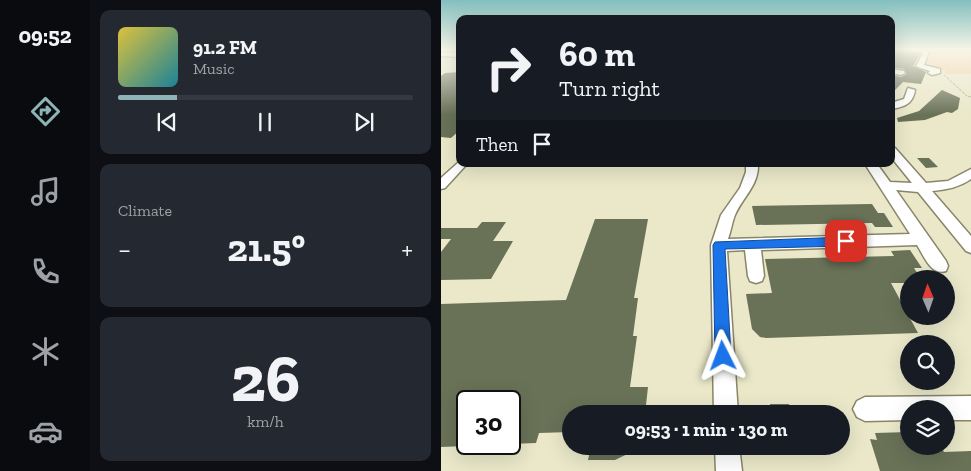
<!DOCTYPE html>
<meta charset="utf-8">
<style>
body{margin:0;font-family:"Zilla Slab",serif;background:#242831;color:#f1f3f6;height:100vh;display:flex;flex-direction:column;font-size:19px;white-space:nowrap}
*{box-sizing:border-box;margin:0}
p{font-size:16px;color:#9ea1a6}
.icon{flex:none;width:28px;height:28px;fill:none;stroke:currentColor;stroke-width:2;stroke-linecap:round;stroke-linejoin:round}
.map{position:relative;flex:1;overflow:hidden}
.panel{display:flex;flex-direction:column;gap:10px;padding:10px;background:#0d0f14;width:351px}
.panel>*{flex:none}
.hud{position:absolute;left:15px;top:15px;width:439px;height:152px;border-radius:10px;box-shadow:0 5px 20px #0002;background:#171b24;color:#f1f3f6;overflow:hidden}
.needle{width:32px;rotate:358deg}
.buttons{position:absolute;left:459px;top:270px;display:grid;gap:10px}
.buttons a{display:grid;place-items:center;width:55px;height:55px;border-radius:50%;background:#171b24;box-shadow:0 5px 20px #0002;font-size:25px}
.speed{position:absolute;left:15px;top:390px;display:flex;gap:10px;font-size:25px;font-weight:700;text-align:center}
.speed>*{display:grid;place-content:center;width:65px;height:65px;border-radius:50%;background:#171b24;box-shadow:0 5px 20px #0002;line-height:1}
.speed .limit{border:2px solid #111;border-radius:8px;background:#fff;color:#111}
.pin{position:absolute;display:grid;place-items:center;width:42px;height:42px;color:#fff;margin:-21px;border-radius:10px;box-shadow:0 2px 8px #0006}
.me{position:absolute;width:55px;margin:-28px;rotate:357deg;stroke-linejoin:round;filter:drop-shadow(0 0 4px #0008)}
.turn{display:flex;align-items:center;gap:18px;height:105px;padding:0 20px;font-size:22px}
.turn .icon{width:65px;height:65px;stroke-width:2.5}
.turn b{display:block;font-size:35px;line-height:42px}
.then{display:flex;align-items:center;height:48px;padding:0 20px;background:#0003;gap:10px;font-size:19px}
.big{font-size:38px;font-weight:700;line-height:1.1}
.panel .tile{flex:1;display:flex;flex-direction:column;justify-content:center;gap:8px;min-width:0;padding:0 18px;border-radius:10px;background:#242831}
.panel .dial{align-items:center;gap:0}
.dial b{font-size:65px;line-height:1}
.song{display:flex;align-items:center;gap:15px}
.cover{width:60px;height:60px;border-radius:8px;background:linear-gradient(135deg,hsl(50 70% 55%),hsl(190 70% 35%))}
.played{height:5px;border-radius:2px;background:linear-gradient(90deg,#8fb4b7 20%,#363941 20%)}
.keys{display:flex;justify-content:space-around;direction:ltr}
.heat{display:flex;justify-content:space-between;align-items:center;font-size:28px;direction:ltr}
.trip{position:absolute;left:121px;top:405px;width:288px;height:50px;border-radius:25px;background:#171b24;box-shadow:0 5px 20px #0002;font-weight:700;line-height:50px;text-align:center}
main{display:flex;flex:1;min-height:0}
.dock{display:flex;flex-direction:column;width:90px;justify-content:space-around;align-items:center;background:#090b0e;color:#9ea1a6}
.dock .icon{width:35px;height:35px}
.dock .selected{color:#8fb4b7}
.dock b{font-size:22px;color:#f1f3f6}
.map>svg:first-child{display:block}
.green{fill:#f9cba2}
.building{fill:#697157}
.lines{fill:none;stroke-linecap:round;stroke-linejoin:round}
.minor-casing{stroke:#888569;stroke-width:3}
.path{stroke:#817f6b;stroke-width:1;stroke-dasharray:1 1;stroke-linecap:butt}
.minor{fill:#fff;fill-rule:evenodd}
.route{fill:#1a73e8;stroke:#114b97}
</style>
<main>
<nav class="dock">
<b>09:52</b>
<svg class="icon selected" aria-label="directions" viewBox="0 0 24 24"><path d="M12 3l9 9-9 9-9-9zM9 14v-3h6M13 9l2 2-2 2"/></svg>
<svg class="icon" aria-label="music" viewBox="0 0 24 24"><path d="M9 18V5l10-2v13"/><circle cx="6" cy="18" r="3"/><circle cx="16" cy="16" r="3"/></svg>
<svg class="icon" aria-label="phone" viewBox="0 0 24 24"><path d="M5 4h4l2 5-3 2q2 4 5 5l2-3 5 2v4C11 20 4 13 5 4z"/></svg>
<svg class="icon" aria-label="climate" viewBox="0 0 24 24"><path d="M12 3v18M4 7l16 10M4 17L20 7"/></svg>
<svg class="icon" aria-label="car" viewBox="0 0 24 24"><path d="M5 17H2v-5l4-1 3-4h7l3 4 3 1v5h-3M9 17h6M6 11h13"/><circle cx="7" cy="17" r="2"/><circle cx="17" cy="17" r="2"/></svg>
</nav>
<section class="panel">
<div class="tile">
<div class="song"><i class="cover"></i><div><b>91.2 FM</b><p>Music</p></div></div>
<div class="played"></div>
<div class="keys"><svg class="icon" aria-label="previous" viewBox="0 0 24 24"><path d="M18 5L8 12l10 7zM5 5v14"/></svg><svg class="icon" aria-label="pause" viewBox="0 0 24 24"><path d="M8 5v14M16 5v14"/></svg><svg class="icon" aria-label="next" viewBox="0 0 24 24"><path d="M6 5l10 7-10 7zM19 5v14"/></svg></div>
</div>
<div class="tile"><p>Climate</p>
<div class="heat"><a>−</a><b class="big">21.5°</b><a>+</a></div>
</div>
<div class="tile dial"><b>26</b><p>km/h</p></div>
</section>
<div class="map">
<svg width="530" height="471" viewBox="0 0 530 471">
<rect width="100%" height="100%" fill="#eae8c9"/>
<!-- green -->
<path class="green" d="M 469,49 L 530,49 L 530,74 L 504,74 L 505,71 L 489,66 L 488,69 L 473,66 L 471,65 L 479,57 L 487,58 L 488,52 L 479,49 Z"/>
<!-- building -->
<g class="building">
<path d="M 459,49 L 468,50 L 479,54 L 472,66 L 485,72 L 480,84 L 462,82 L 450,94 L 450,75 L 460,77 L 466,74 L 463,69 L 450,67 L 450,50 L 457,51 Z"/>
<path d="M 19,72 L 19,130 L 10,138 L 0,137 L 0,76 L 4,73 Z"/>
<path d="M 501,90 L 519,98 L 517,109 L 511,113 L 506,112 L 484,120 L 457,122 L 456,118 L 478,111 Z"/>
<path d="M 476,158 L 488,158 L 497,167 L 485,168 Z"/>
<path d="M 431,204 L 437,213 L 443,213 L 452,227 L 434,227 L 431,223 L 315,225 L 311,206 Z"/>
<path d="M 154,219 L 207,219 L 193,298 L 197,298 L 192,336 L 196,336 L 189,387 L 207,387 L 204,414 L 130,414 L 130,432 L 98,433 L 95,443 L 69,444 L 69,401 L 26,401 L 26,446 L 0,447 L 0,304 L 125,300 Z"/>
<path d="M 41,222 L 65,222 L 52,241 L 72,241 L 50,279 L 0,280 L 0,252 L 10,239 L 0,239 L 0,228 L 36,228 Z"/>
<path d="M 469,250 L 481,268 L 473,268 L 480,279 L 468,279 L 468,283 L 450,283 L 477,333 L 325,338 L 319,337 L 311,329 L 305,294 L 331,293 L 324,259 L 453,256 L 450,251 Z"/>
<path d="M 329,404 L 348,404 L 350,414 L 330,414 Z"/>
<path d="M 468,432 L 468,446 L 500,446 L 503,452 L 530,451 L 530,471 L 439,471 L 429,439 L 436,440 L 434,433 Z"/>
<path d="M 150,446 L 203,446 L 174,460 L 147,460 Z"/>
</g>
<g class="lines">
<!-- minor casing -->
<g class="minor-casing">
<g id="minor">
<path d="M 470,49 L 488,51 L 483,65 L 499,69 L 499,73 L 491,75 L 487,73 L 489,71 L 477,67 L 475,66 L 482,53 Z"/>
<path d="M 0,52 L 19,53 L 19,57 L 0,56 Z"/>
<path d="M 450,69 L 463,71 L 464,73 L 460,75 L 450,73 Z"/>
<path d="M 467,88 L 474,90 C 472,104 463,107 450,109 L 450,103 L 463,99 Z"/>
<path d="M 450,147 L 454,148 L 485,183 L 507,181 L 530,169 L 530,179 C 519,187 505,190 491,191 L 530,236 L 530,253 L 525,251 L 477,192 L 455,190 L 505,261 L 507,266 L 505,271 C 490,276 483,256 476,245 L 320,250 L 323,276 L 321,281 L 315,283 L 309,281 L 307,276 L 304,250 L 286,251 L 297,414 L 273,414 L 270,245 L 280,215 L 299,188 L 305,172 L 305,164 L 317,164 C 318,185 302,197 294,215 C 291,222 290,231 287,239 L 469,234 L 424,164 L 436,164 L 449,182 L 471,183 L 450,157 Z"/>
<path d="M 19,161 L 19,164 L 26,164 L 4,188 L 0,189 L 0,178 Z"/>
<path d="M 530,396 L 530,420 L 505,420 L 505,409 L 468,409 L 468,420 L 424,421 L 416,417 L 412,409 L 416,401 L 424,397 Z"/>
<path d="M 274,446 L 298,446 L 301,471 L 275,471 Z"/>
</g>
</g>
<!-- path -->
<path class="path" d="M 503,75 L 526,96 L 530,97"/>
<!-- minor -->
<use href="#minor" class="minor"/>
</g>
<!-- sky -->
<linearGradient id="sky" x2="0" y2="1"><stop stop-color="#83bfbf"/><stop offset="0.43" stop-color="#f6f5e7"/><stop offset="1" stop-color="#f6f5e7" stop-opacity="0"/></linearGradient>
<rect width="530" height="115" fill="url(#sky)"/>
<!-- route -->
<path class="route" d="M 405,237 L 411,241 L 405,246 L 284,249 L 290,356 L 287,362 L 282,364 L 276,362 L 274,356 L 272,245 L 274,242 Z"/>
</svg>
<div class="buttons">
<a><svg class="needle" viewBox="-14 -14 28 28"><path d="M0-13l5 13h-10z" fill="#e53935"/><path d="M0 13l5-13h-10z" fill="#9ea1a6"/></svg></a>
<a><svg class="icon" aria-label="search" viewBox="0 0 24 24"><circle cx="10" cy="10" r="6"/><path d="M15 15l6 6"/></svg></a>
<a><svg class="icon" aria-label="layers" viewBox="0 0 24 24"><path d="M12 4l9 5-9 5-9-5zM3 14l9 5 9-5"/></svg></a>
</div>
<div class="speed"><div class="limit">30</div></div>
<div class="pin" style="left:405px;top:241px;background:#d93025"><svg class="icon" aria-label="arrive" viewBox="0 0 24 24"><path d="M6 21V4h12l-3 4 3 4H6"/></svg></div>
<svg class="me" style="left:282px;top:356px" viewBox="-20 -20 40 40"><path d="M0-17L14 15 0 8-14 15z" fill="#1a73e8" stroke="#fff" stroke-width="4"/></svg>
<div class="trip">09:53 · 1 min · 130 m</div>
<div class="hud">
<div class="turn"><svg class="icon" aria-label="right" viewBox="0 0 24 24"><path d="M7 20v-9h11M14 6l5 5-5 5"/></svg><div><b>60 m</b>Turn right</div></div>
<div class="then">Then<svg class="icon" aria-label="arrive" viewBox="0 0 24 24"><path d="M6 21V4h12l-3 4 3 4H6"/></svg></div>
</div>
</div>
</main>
